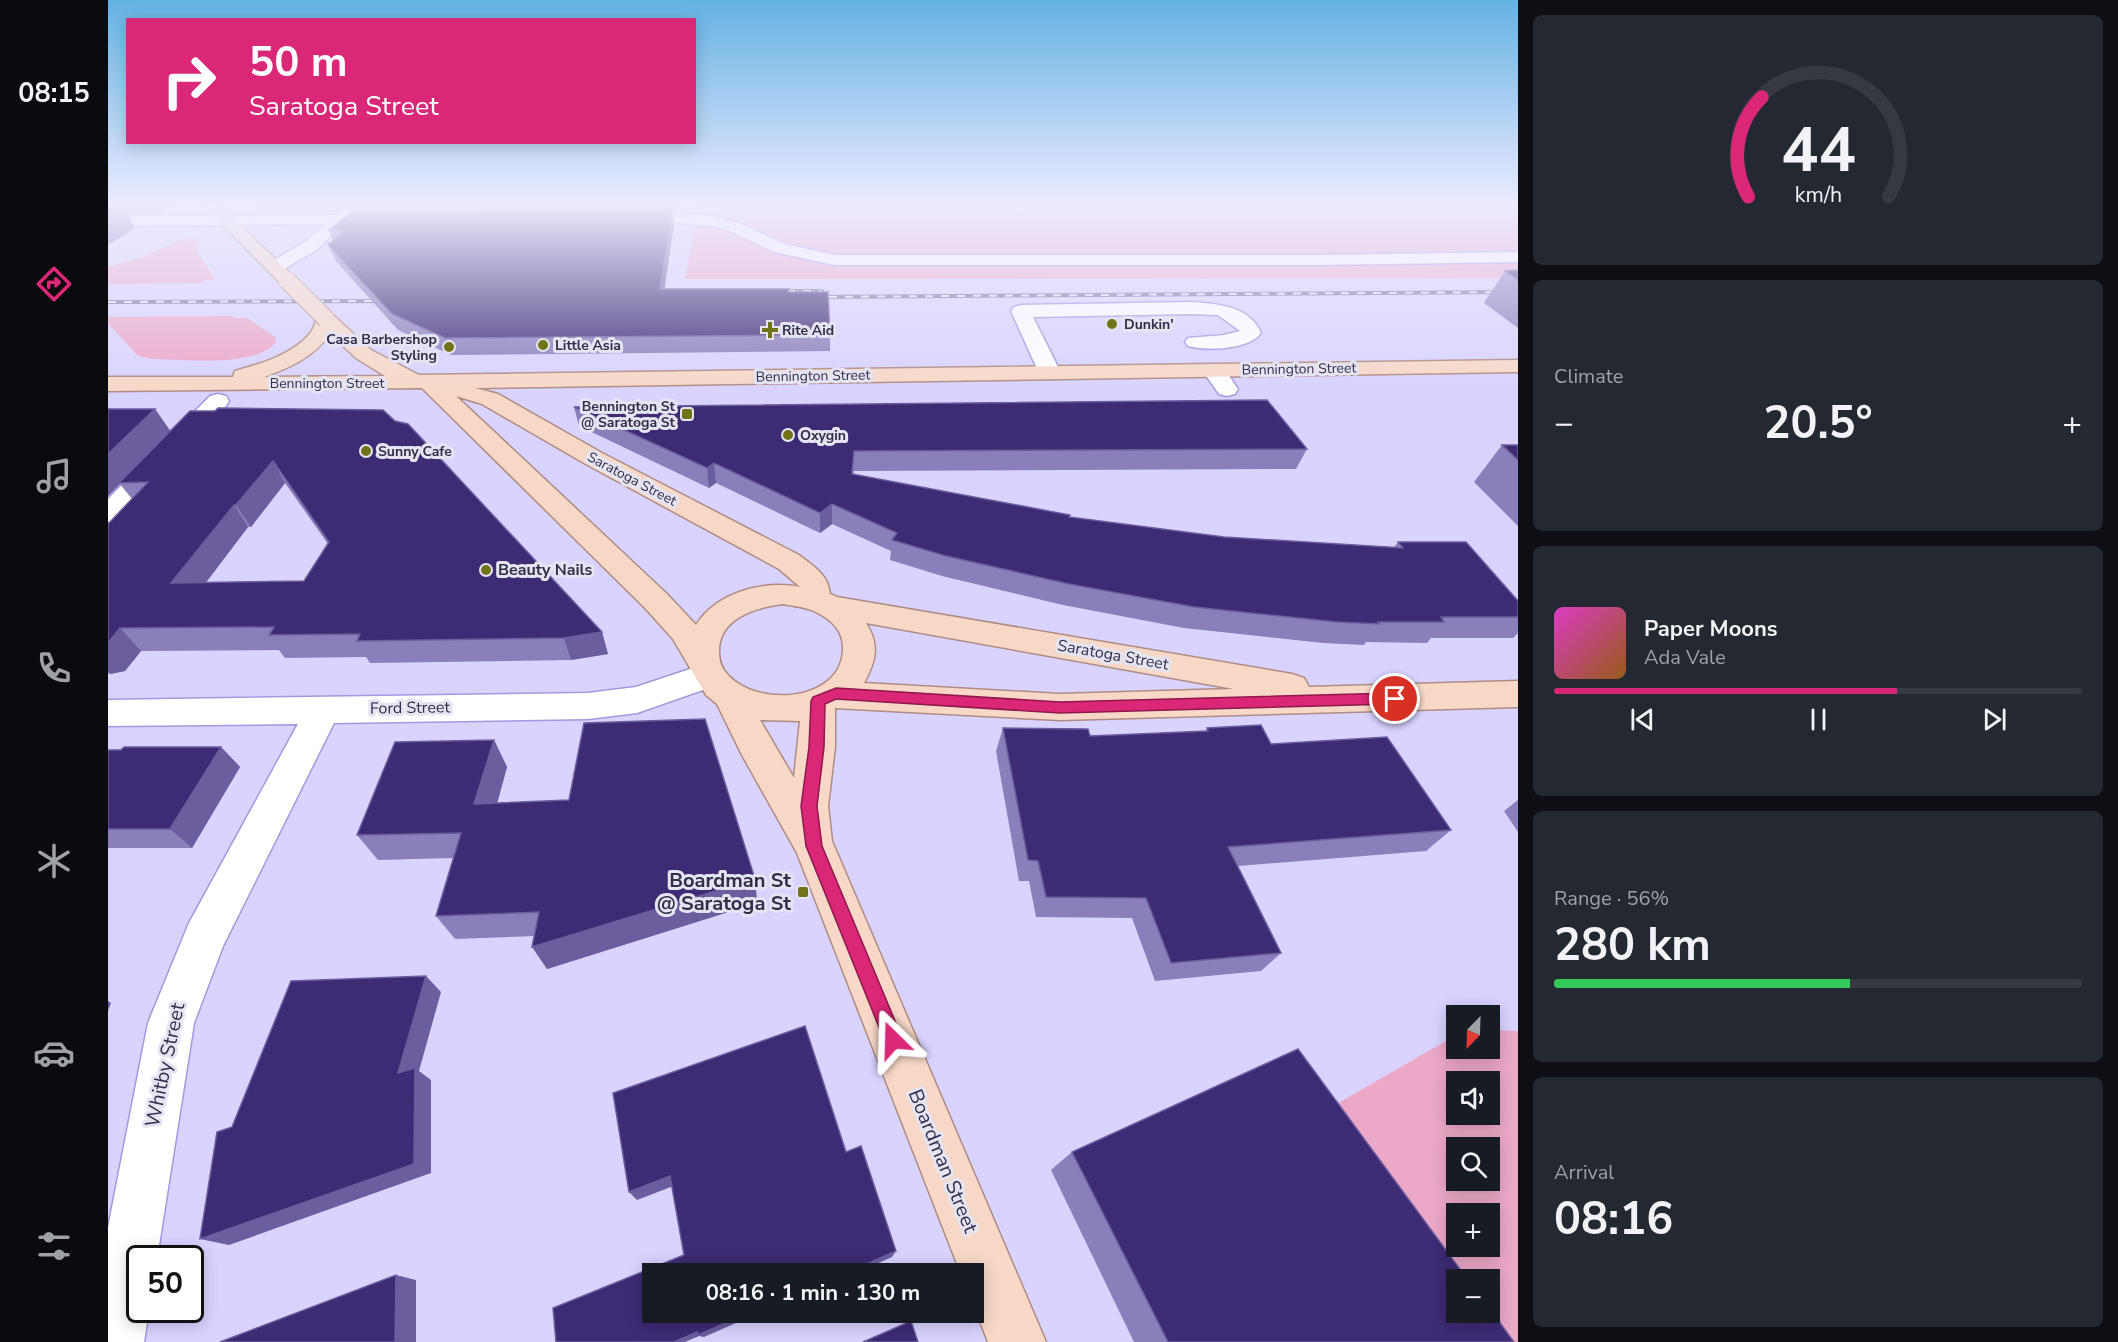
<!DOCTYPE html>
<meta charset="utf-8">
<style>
body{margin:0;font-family:"Nunito Sans",sans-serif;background:#242831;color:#f1f3f6;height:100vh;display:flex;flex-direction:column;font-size:22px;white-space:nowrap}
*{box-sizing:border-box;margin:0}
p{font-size:20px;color:#9ea1a6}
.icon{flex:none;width:33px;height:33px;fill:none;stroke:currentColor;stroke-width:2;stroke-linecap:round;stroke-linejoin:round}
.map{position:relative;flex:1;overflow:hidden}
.details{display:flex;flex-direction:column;gap:15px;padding:15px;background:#0d0f14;width:600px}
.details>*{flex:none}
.guide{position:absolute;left:18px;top:18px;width:570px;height:126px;border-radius:0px;box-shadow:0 3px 15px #0003;background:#db2777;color:#fff;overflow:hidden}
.needle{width:39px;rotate:203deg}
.fabs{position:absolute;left:1338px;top:1005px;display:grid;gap:12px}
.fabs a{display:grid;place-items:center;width:54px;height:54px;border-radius:0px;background:#171b24;box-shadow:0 3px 15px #0003;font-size:30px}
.speed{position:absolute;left:18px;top:1245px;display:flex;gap:12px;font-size:30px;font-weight:700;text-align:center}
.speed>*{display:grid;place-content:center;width:78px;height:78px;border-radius:50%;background:#171b24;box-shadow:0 3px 15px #0003;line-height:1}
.speed .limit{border:3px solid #111;border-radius:9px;background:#fff;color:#111}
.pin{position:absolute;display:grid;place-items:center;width:51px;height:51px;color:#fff;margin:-26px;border:3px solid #fff;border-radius:50%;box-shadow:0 2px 6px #0007}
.me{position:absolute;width:66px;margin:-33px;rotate:338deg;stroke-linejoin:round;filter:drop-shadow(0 0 4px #0008)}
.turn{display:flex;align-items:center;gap:21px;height:126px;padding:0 24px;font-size:27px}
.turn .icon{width:78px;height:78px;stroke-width:2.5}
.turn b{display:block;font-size:42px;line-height:51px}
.big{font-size:45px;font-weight:700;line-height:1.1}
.details .card{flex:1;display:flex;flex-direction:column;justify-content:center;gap:9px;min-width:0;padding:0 21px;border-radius:9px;background:#242831}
.details .dial{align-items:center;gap:0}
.dial svg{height:156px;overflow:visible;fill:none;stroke:#363941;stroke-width:7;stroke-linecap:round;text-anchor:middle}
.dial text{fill:#f1f3f6;stroke:none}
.song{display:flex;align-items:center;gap:18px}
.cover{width:72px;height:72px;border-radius:9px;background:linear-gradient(135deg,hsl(310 70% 55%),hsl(30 70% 35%))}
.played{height:6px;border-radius:3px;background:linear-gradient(90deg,#db2777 65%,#363941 65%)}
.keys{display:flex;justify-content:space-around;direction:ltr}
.heat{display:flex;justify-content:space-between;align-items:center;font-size:33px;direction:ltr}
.charge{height:9px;border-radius:4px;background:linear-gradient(90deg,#34c759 56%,#363941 0)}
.trip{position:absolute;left:534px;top:1263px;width:342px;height:60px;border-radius:0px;background:#171b24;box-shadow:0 3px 15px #0003;font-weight:700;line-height:60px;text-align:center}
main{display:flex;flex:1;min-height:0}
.tabs{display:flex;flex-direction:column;width:108px;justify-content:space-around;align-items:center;background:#090b0e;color:#9ea1a6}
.tabs .icon{width:42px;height:42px}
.tabs .selected{color:#db2777}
.tabs b{font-size:27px;color:#f1f3f6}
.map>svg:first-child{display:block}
.green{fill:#eca8c7;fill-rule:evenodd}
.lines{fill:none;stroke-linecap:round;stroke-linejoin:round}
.minor-casing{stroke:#a399df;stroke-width:3}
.major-casing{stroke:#ae8c83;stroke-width:3}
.minor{fill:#fff;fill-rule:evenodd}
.major{fill:#f7d8c7;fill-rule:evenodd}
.rail-casing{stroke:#797598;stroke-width:4}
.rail{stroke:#e5e4f3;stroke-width:2;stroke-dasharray:8;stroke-linecap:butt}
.major-bridge-casing{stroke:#ae8c83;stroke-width:19;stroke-linecap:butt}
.major-bridge{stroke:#f7d8c7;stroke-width:17}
.wall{fill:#8a7fba;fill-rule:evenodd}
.shaded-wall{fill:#6c5d9e}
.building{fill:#3d2b74;stroke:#6c5d9e;stroke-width:1.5;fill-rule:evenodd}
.route{fill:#db2777;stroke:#8e194d;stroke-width:1.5}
.poi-dot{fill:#717318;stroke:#e5e4f3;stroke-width:2}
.labels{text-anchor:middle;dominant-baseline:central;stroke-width:6;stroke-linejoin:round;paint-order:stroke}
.far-poi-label{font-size:14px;font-weight:bold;fill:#322e4a;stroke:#e5e4f3;text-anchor:start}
.far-street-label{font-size:14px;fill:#322e4a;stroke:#e5e4f3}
.poi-label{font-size:16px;font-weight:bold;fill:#322e4a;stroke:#e5e4f3;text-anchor:start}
.street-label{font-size:16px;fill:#322e4a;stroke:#e5e4f3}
.near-poi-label{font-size:20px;font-weight:bold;fill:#322e4a;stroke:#e5e4f3;text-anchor:end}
.near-street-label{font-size:20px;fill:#322e4a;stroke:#e5e4f3}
</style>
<main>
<nav class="tabs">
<b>08:15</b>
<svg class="icon selected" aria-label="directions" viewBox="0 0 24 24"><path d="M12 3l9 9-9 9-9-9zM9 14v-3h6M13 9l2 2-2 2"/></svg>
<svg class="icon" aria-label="music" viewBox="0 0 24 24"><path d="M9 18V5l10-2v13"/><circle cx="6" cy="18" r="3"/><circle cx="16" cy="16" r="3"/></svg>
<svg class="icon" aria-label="phone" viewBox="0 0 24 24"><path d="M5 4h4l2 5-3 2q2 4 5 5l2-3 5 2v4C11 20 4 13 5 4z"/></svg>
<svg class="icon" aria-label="climate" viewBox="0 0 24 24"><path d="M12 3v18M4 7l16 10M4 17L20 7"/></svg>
<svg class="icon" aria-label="car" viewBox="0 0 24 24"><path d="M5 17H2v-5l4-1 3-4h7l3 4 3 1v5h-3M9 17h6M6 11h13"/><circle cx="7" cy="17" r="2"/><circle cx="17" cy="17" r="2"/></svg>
<svg class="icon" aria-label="filters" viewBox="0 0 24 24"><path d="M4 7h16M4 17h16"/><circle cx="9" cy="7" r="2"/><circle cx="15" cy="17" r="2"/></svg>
</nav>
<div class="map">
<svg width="1410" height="1342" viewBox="0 0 1410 1342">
<rect width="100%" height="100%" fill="#d8d3ff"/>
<!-- green -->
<g class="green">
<path d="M 592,205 L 1410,205 L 1410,278 L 577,279 Z"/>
<path d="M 88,239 L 90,252 L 107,280 L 94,280 L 96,283 L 0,284 L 0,267 L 35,257 L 71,240 Z"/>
<path d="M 124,316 L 126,318 L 139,318 L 167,337 L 168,342 C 149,368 74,359 45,359 L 30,356 L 0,323 L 0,317 Z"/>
<path d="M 1382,1030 L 1410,1031 L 1410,1342 L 1353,1342 L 1201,1120 L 1348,1035 L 1348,1048 L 1382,1048 ZM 1348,1082 L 1382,1082 L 1382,1114 L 1348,1114 ZM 1348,1148 L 1382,1148 L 1382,1180 L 1348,1180 ZM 1348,1214 L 1382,1214 L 1382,1246 L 1348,1246 ZM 1348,1280 L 1382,1280 L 1382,1312 L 1348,1312 Z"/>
</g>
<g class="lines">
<!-- minor casing -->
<g class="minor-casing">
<g id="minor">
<path d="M 239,208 L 245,210 L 246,214 L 278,214 L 286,219 L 278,224 L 236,224 L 207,251 L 179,267 L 175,274 L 163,274 L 160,270 L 166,260 L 195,243 L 217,224 L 0,226 L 0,216 L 228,215 Z"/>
<path d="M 562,212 L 604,216 L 630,223 L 677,244 L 727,255 L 1211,255 L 1410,252 L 1410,262 L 1211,265 L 727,265 L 666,252 L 618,229 L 604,226 L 562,222 L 522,223 L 514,218 L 522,213 Z"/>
<path d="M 1083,302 C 1109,304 1141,305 1153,333 C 1141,350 1098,351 1080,346 L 1077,342 L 1080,338 L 1116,335 L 1132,331 L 1110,315 L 1083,314 L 925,317 L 953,373 L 950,378 L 942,379 L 934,378 L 931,373 L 903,311 L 906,307 L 913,305 Z"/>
<path d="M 1105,364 C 1117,366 1123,379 1130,389 L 1127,394 L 1119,396 L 1111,394 L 1094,370 L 1097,365 Z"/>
<path d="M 110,394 L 118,396 L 121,401 L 118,406 L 10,520 L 0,522 L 0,499 L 102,396 Z"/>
<path d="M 600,663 L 612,666 L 617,675 L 612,684 L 529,713 L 480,719 L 226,723 L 115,946 L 86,1023 L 49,1258 L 32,1258 L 32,1310 L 41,1310 L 36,1342 L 0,1342 L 0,1228 L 40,1023 L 81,923 L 190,724 L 0,726 L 0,700 L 480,693 L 528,687 Z"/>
</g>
</g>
<!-- major casing -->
<g class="major-casing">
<g id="major">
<path d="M 95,205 L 111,205 L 185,276 L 188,280 L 185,284 L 173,284 Z"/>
<path d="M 218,313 L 225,315 L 263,350 L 311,375 L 1410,360 L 1410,372 L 367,388 L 390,394 L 494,453 L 691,555 C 706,567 720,574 722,594 L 729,597 L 1184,674 L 1196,678 L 1201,687 L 1410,681 L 1410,707 L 952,720 L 727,708 L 727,747 L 720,806 L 724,841 L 938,1342 L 880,1342 L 866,1306 L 866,1274 L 853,1274 L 689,853 L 634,755 L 609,704 L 598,695 L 565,639 L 537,608 L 314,388 L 0,391 L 0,377 L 125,377 L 127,371 C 152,364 187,354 203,332 C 207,327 207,320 211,315 ZM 222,334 L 248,358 L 277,376 L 156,377 C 181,368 206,357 222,334 ZM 348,396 L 374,404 L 476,463 L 671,569 L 692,587 C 656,580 609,592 588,625 L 559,594 ZM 675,604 C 685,606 697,607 706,611 C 722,619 735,629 735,648 C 735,702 650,708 620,675 C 613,668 611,661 611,651 C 611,618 649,607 675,604 ZM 758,623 L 1126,689 L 952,694 L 756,683 C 768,661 772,645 758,623 ZM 652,720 L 692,721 L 686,778 Z"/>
</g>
</g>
<!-- minor -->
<use href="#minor" class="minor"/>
<!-- major -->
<use href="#major" class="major"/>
<!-- rail casing -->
<g class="rail-casing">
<g id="rail">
<path d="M 663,291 L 714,291"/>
<path d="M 705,297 L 1410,292"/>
<path d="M 0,302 L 279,301"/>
</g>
</g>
<!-- rail -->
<use href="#rail" class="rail"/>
<!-- major-bridge casing -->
<g class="major-bridge-casing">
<path id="major-bridge" d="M 179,280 L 218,319"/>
</g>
<!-- major-bridge -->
<use href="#major-bridge" class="major-bridge"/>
</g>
<!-- wall -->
<g class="wall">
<path d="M 0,205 L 63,205 L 50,214 L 19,214 L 27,228 L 0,245 Z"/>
<path d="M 148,205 L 569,205 L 569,211 L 565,211 L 566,225 L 556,289 L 681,292 L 722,335 L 722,351 L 343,355 L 290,330 L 227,260 L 220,245 L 225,241 L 221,230 L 248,212 L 246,208 L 240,206 L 229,212 L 154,210 Z"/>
<path d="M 1410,270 L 1410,328 L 1376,303 L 1397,271 Z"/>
<path d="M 466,407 L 1199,449 L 1188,469 L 746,471 L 745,475 L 961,517 L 1116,537 L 1286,547 L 1290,542 L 1410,601 L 1410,633 L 1405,638 L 1323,638 L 1319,643 L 1258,642 L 1256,645 L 1215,643 L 1076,628 L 955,605 L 834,576 L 782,560 L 783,551 L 724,524 L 712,533 L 608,483 L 601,488 L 471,426 Z"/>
<path d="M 0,409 L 47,409 L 62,431 L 82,411 L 494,632 L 500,654 L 463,660 L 262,663 L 258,657 L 177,658 L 171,650 L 33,651 L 17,671 L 0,674 L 0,524 L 24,499 L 12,484 L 0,496 ZM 177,483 L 220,544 L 196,581 L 98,582 L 140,527 L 143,527 Z"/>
<path d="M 1394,445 L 1410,445 L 1410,526 L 1366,482 Z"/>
<path d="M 895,728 L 982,736 L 1097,731 L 1099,728 L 1163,744 L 1343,830 L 1318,851 L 1130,866 L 1173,953 L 1153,971 L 1047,981 L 1024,918 L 928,917 L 921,881 L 911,881 L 888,751 Z"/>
<path d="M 386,740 L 399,767 L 389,803 L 647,879 L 649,903 L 439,969 L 427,936 L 347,939 L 328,916 L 345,858 L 270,860 L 249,835 Z"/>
<path d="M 113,747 L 132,767 L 84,848 L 0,848 L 0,750 Z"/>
<path d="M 1410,800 L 1410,832 L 1396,811 Z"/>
<path d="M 964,1152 L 1406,1342 L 1026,1342 L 943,1170 Z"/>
</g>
<!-- shaded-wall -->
<g class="shaded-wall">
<path d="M 45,205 L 63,205 L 50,214 Z"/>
<path d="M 227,205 L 240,205 L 240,206 L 229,212 Z"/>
<path d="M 14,207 L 27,228 L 0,245 L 0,215 Z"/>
<path d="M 565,210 L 566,225 L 554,305 L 552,289 Z"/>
<path d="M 47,409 L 63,432 L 11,483 L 12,484 L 0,496 L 0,454 Z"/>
<path d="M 165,461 L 177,483 L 143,527 L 128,505 Z"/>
<path d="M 606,463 L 608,483 L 601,488 L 599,468 Z"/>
<path d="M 724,504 L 724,524 L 712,533 L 712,513 Z"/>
<path d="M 126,505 L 140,527 L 81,605 L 63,583 Z"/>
<path d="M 12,628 L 33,651 L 17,671 L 3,674 L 0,671 L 0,643 Z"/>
<path d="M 494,632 L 500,654 L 463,660 L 456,638 Z"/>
<path d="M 386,740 L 399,767 L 382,830 L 366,804 Z"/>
<path d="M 113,747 L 132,767 L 84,848 L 62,829 Z"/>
<path d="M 647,879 L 649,903 L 439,969 L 424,947 Z"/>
<path d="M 318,976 L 333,992 L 311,1071 L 323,1080 L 323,1173 L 121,1245 L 92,1239 L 290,1073 Z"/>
<path d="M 0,1001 L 3,1003 L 0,1011 Z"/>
<path d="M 562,1176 L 568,1185 L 529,1200 L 521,1192 Z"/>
<path d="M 788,1251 L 784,1257 L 746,1274 L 736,1274 Z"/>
<path d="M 288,1275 L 308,1280 L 308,1342 L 287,1342 Z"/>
<path d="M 643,1312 L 653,1312 L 596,1337 L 591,1336 L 577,1342 L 566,1342 L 589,1332 Z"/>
</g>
<!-- building -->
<g class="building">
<path d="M 0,206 L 14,207 L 0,215 Z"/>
<path d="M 565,210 L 552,289 L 681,289 L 680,292 L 720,292 L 722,335 L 337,338 L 284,314 L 220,245 L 236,230 L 221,230 L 244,212 Z"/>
<path d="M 1410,270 L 1410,280 L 1397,271 Z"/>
<path d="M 1159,400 L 1199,449 L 746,451 L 744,474 L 962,515 L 961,517 L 1116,537 L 1295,548 L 1290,542 L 1358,542 L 1410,601 L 1410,617 L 1333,617 L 1336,622 L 1270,622 L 1272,624 L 1229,622 L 1086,607 L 961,584 L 838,556 L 784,540 L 789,533 L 724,504 L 712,513 L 606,463 L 599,468 L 466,407 Z"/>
<path d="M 110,408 L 275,410 L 287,421 L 300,424 L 494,632 L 456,638 L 249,641 L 252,634 L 161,635 L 166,627 L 12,628 L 0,643 L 0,524 L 40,482 L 11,483 L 82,411 L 107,411 ZM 165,461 L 221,542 L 196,581 L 63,583 L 126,505 L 128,505 Z"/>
<path d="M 0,409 L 47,409 L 0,454 Z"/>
<path d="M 1394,445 L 1410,445 L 1410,460 Z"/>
<path d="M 597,719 L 647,879 L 424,947 L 431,912 L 328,916 L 353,833 L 249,835 L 287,742 L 386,740 L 366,804 L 461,800 L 476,723 Z"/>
<path d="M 1153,725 L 1163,744 L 1279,737 L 1343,830 L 1120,847 L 1173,953 L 1063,963 L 1038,898 L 938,897 L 930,861 L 920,860 L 895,728 L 980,729 L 982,736 L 1100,731 L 1099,728 Z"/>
<path d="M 16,747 L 113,747 L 62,829 L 0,829 L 0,750 L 13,750 Z"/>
<path d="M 318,976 L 290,1073 L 307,1068 L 306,1164 L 92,1239 L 109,1132 L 124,1127 L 183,981 Z"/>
<path d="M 697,1026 L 738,1152 L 753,1146 L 788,1251 L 736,1274 L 544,1274 L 544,1312 L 643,1312 L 590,1335 L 589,1332 L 566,1342 L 448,1342 L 445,1308 L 576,1255 L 562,1176 L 521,1192 L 505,1093 Z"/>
<path d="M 1190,1049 L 1360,1280 L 1348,1280 L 1348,1312 L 1382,1312 L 1382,1309 L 1406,1342 L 1060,1342 L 964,1152 Z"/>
<path d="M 288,1275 L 287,1342 L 112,1342 Z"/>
<path d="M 803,1321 L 810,1342 L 755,1342 Z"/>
</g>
<!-- sky -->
<linearGradient id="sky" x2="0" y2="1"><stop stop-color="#64b2e4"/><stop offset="0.52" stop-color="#edebff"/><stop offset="1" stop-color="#edebff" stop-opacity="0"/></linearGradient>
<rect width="1410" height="393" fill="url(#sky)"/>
<!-- route -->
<path class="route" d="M 728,688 L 952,702 L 1287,693 L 1294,699 L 1287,704 L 952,713 L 728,699 L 717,704 L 716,747 L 709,806 L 714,846 L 795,1040 L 792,1047 L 785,1050 L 779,1047 L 698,846 L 693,806 L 701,747 L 703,701 L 705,697 Z"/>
<!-- markers -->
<g class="poi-dot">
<circle cx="1004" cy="324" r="6"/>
<path d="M659 321h6v6h6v6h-6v6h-6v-6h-6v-6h6z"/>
<circle cx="435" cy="345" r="6"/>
<circle cx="341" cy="347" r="6"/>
<rect x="573" y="408" width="12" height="12" rx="3"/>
<circle cx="680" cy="435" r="6"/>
<circle cx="258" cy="451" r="6"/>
<circle cx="378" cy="570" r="6"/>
<rect x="689" y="886" width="12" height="12" rx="3"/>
</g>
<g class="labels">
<!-- far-poi labels -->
<g class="far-poi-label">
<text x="1016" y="324">Dunkin'</text>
<text x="674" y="330">Rite Aid</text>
<text x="329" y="339" text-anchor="end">Casa Barbershop<tspan x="329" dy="16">Styling</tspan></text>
<text x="447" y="345">Little Asia</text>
<text x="567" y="406" text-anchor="end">Bennington St<tspan x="567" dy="16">@ Saratoga St</tspan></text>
<text x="692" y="435">Oxygin</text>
<text x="270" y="451">Sunny Cafe</text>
</g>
<!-- far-street labels -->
<g class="far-street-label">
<text transform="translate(1191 369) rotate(-1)">Bennington Street</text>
<text transform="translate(705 376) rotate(-1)">Bennington Street</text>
<text x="219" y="383">Bennington Street</text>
<text transform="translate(524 479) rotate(28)">Saratoga Street</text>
</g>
<!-- poi labels -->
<g class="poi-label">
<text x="390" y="570">Beauty Nails</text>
</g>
<!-- street labels -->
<g class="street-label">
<text transform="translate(1005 655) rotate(10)">Saratoga Street</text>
<text transform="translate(302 708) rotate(-1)">Ford Street</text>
</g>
<!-- near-poi labels -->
<g class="near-poi-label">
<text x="683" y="880">Boardman St<tspan x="683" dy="23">@ Saratoga St</tspan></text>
</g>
<!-- near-street labels -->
<g class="near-street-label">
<text transform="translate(57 1065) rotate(-78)">Whitby Street</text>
<text transform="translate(835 1161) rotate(68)">Boardman Street</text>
</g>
</g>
</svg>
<div class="fabs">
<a><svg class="needle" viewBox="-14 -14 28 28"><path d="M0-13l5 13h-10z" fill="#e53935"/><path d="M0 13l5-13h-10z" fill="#9ea1a6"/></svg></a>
<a><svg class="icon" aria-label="sound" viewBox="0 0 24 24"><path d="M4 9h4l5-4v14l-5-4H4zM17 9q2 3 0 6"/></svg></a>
<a><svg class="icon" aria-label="search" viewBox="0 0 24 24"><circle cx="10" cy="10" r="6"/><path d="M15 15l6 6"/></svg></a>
<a>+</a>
<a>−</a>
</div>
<div class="speed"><div class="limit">50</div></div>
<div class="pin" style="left:1287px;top:699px;background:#d93025"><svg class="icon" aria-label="arrive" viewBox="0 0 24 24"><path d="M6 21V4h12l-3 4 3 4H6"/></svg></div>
<svg class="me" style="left:785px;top:1040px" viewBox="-20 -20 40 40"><path d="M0-17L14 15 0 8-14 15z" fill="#db2777" stroke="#fff" stroke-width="4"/></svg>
<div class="trip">08:16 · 1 min · 130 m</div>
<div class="guide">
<div class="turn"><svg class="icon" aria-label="right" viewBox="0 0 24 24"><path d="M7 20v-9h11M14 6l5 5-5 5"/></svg><div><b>50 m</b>Saratoga Street</div></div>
</div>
</div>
<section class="details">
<div class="card dial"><svg viewBox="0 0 100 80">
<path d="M14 69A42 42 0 1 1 86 69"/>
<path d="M14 69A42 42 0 0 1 21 18" stroke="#db2777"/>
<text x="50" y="56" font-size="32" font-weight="700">44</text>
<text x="50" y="72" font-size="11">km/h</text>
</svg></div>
<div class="card"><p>Climate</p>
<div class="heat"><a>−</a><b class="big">20.5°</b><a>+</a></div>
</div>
<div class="card">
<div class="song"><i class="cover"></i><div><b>Paper Moons</b><p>Ada Vale</p></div></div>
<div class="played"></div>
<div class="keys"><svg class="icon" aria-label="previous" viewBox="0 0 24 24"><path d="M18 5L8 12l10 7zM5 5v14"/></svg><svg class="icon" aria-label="pause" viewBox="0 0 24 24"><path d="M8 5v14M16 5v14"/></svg><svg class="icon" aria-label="next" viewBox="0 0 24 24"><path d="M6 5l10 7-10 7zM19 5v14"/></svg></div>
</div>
<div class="card"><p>Range · 56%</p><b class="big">280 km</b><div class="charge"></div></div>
<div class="card"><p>Arrival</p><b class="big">08:16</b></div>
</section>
</main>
